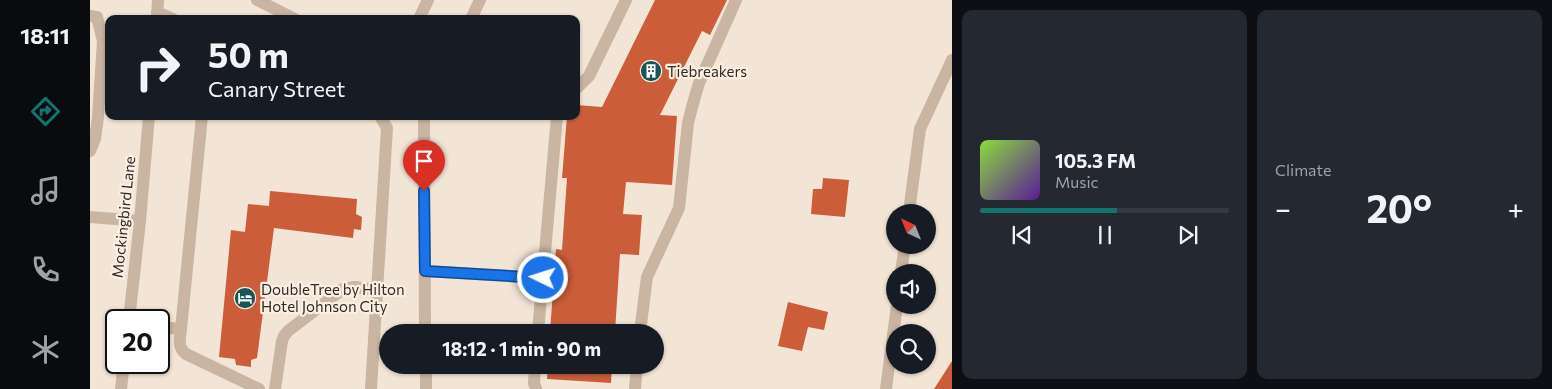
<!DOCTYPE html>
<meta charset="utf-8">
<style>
body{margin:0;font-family:Commissioner,sans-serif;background:#242831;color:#f1f3f6;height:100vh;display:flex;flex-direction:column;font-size:19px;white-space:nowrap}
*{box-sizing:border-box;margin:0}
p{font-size:16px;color:#9ea1a6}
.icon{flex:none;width:28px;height:28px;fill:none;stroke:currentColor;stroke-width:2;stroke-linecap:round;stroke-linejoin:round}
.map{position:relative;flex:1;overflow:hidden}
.details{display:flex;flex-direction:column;gap:10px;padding:10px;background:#0d0f14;width:600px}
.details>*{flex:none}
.banner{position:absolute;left:15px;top:15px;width:475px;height:105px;border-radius:10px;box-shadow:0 1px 4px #0004;background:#171b24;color:#f1f3f6;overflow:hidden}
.needle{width:32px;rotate:317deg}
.fabs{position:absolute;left:796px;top:204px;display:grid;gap:10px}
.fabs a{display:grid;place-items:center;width:50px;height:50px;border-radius:50%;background:#171b24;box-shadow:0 1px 4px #0004;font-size:25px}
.speed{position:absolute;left:15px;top:309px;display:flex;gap:10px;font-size:25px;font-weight:700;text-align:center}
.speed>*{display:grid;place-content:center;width:65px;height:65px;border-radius:50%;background:#171b24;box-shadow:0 1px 4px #0004;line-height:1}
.speed .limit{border:2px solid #111;border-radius:8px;background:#fff;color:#111}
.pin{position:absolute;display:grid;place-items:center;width:42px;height:42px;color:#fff;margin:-51px -21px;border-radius:50% 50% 50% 0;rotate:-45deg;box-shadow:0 0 5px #0007}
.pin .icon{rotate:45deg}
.me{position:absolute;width:55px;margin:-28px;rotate:274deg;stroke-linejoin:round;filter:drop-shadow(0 0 4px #0008)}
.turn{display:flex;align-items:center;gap:18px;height:105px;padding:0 20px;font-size:22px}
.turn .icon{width:65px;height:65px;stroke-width:2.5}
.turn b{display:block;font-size:35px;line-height:42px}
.big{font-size:38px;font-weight:700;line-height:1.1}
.details .tile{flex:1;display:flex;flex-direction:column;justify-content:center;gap:8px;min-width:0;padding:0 18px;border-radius:10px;background:#242831}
.song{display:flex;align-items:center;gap:15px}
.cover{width:60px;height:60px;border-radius:8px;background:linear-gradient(135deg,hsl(90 70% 55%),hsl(270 70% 35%))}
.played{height:5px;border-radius:2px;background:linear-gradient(90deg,#0f766e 55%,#363941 55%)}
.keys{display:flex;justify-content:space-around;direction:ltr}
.heat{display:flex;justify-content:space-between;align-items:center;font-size:28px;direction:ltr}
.details .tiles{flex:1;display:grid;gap:10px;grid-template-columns:repeat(2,1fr)}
.trip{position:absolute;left:289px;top:324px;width:285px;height:50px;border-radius:25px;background:#171b24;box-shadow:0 1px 4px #0004;font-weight:700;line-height:50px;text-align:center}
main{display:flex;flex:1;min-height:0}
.dock{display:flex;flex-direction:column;width:90px;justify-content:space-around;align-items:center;background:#090b0e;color:#9ea1a6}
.dock .icon{width:35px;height:35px}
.dock .current{color:#0f766e}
.dock b{font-size:22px;color:#f1f3f6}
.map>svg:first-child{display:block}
.building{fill:#cc5d3a}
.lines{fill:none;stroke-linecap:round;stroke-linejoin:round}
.minor{stroke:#cab4a2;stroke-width:12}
.route-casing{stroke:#114b97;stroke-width:12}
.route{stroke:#1a73e8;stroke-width:9}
.labels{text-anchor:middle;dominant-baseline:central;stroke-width:4.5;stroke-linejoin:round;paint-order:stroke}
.poi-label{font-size:15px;fill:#342a25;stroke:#faefe3;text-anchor:start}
.street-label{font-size:15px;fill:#342a25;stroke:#faefe3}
</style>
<main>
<nav class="dock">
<b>18:11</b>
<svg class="icon current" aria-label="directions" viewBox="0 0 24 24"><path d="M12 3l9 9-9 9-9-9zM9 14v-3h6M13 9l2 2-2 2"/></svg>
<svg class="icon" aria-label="music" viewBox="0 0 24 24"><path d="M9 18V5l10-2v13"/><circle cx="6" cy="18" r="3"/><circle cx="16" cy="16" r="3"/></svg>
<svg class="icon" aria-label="phone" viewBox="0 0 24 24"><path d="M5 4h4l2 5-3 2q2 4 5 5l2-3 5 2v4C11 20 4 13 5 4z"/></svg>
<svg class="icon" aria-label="climate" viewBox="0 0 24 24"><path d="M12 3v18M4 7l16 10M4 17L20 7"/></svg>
</nav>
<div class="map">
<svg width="862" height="389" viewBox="0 0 862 389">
<rect width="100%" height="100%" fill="#f2e5d6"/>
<!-- building -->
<g class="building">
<path d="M 565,0 L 637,0 L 620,35 L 612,31 L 570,115 L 587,116 L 582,185 L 536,182 L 533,214 L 552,215 L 549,255 L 530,254 L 525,332 L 460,332 L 466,249 L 472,250 L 477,178 L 472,178 L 477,116 L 486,116 L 486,105 L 512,107 Z"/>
<path d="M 733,178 L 759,180 L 755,217 L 721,214 L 723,189 L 732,189 Z"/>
<path d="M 180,191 L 267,199 L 266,214 L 272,217 L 271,230 L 264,229 L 263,238 L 184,228 L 167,358 L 161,360 L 161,367 L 146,365 L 145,359 L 129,357 L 141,230 L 155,232 L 158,204 L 179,206 Z"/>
<path d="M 698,302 L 738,312 L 734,330 L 718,327 L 712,351 L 688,346 Z"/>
<path d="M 862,361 L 862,389 L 844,389 Z"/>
<path d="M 458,365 L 522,365 L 521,383 L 457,379 Z"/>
</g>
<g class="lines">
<!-- minor -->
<g class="minor">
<path d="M 167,0 L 205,19"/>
<path d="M 67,12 L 83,19"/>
<path d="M 0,16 L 7,17 L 13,41 L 8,117 L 5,139 L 0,151"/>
<path d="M 67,19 L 68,0"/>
<path d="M 329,19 L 338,0"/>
<path d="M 381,19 L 390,0"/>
<path d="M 486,89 L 499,76 L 536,0"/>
<path d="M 334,116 L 335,332"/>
<path d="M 819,212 L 830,129 L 862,60"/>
<path d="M 0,217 L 50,221"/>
<path d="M 335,271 L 453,278"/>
<path d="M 811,272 L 815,245"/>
<path d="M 39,320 L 50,221 L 59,116"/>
<path d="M 69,327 L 91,329 L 112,116"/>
<path d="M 91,329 C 90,339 87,347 96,354 L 169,389"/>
<path d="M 448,332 L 467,116"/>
<path d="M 550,332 L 557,277 L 589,208 L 598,123 L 602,107 L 609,83 L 646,0"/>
<path d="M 336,365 L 336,389"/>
<path d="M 445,365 L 444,383 L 446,389"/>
<path d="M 31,389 L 34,362"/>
<path d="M 185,389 L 192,341 L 194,336 L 198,331 L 253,289 L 265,287 L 287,290"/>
<path d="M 281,389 L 297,128 L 290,116"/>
<path d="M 545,389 L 547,365"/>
<path d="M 796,389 L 807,305"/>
</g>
</g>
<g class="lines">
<!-- route casing -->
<g class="route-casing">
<path id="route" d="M 334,191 L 335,271 L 453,278"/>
</g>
<!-- route -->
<use href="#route" class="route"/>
</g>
<!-- icons -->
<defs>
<g id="building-disc" transform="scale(1.125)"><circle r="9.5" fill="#195457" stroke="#faefe3"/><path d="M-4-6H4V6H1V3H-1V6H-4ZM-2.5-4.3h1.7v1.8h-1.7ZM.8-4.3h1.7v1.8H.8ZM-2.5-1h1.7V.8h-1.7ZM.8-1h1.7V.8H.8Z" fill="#fff"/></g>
<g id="hotel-disc" transform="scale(1.125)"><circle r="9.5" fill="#195457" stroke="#faefe3"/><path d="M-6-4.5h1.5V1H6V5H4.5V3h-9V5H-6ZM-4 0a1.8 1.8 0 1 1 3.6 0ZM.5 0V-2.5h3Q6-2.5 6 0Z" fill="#fff"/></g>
</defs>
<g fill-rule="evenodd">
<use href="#building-disc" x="561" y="71"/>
<use href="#hotel-disc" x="155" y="298"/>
</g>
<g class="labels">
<!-- poi labels -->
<g class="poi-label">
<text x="577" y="71">Tiebreakers</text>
<text x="171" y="289">DoubleTree by Hilton<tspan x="171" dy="17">Hotel Johnson City</tspan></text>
</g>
<!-- street labels -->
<g class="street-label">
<text transform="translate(33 217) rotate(-84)">Mockingbird Lane</text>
</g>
</g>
</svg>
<div class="fabs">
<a><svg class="needle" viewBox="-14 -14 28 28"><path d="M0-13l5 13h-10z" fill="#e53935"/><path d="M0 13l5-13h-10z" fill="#9ea1a6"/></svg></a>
<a><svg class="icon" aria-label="sound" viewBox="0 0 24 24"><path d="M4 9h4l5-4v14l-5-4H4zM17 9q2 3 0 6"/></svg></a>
<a><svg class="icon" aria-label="search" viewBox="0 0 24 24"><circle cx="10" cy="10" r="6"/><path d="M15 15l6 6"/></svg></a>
</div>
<div class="speed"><div class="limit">20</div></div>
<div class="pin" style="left:334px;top:191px;background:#d93025"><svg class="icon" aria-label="arrive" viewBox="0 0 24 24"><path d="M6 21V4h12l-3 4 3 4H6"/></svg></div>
<svg class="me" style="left:453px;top:278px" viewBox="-20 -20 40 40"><circle r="17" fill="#1a73e8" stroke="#fff" stroke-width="3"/><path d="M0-11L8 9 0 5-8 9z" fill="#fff"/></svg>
<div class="trip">18:12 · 1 min · 90 m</div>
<div class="banner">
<div class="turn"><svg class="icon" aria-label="right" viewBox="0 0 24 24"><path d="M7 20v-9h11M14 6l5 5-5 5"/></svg><div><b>50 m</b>Canary Street</div></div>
</div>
</div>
<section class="details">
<div class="tiles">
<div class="tile">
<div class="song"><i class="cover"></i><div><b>105.3 FM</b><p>Music</p></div></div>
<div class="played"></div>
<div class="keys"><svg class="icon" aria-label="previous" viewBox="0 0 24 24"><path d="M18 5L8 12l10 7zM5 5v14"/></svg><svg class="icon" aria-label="pause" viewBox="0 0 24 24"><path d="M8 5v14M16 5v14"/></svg><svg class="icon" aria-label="next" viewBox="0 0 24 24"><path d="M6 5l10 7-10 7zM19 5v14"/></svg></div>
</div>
<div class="tile"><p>Climate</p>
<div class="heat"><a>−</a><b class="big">20°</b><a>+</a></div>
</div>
</div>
</section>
</main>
